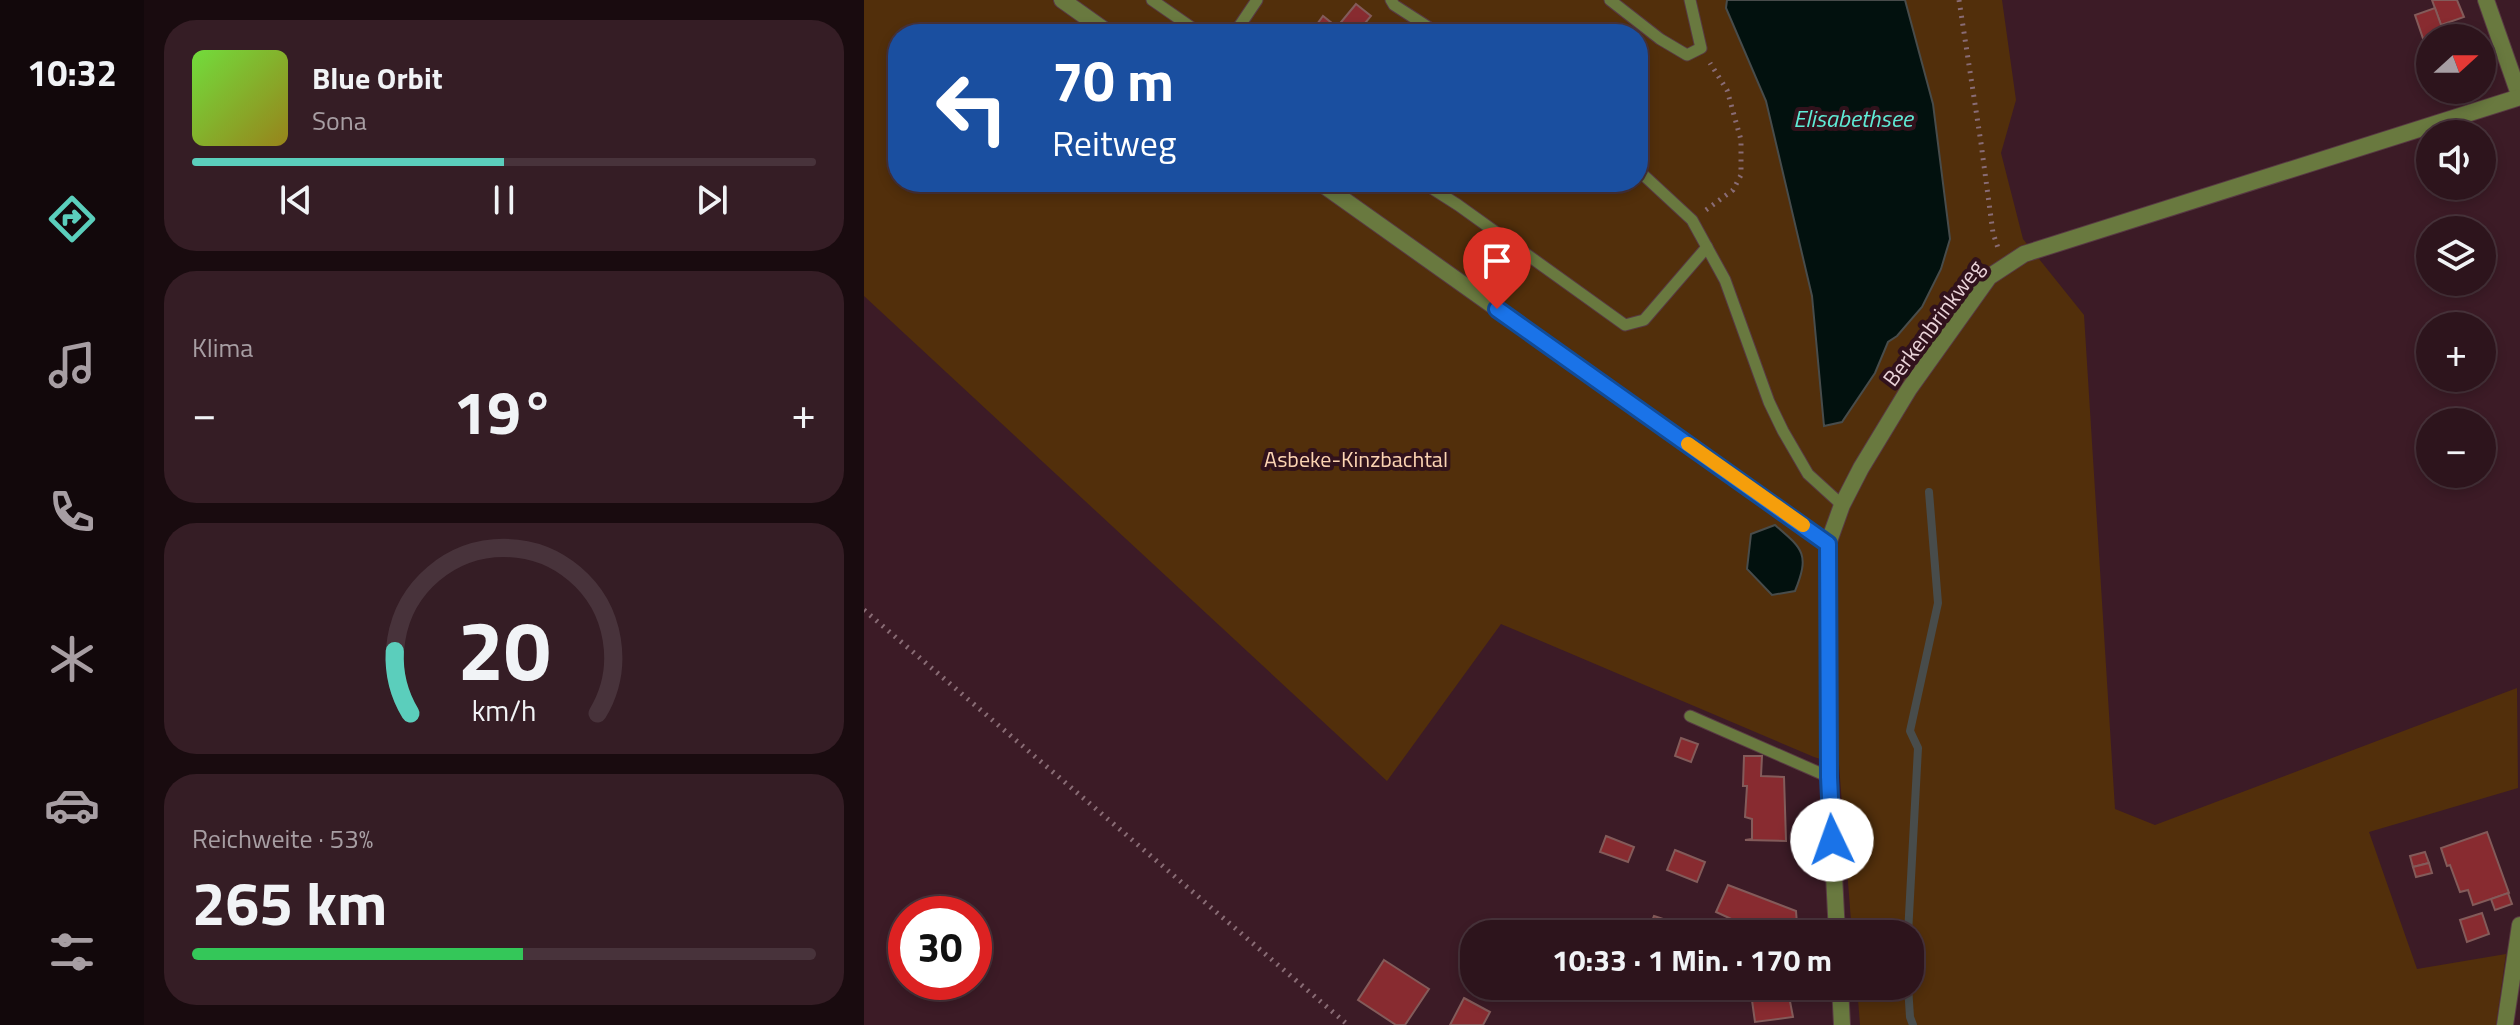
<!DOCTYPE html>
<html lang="de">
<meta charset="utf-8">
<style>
body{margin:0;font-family:"Titillium Web",sans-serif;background:#351d25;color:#f1f3f6;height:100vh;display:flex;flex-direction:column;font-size:30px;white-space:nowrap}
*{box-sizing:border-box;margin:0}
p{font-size:26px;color:#a79ea3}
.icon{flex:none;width:44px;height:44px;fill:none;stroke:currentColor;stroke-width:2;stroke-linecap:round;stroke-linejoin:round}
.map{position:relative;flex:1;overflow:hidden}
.side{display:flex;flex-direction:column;gap:20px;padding:20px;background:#190b0f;width:720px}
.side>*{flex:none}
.hud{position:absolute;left:24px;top:24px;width:760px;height:168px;border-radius:32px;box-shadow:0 4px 12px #0003,0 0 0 2px #48333b;background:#1a4fa0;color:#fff;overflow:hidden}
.needle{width:52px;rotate:69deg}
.fabs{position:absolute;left:1552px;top:24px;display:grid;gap:16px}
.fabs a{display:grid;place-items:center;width:80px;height:80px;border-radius:50%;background:#2d141c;box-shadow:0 4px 12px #0003,0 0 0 2px #48333b;font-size:40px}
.speed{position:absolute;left:24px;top:896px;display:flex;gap:16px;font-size:40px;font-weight:700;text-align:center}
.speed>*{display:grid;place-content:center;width:104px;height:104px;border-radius:50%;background:#2d141c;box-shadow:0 4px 12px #0003,0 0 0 2px #48333b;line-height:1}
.speed .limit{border:12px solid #d22;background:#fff;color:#111}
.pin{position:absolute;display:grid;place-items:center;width:68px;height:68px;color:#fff;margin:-82px -34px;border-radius:50% 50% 50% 0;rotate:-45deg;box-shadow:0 0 8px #0007}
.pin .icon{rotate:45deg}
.me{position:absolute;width:88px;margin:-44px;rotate:357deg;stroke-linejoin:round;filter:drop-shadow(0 0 6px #0008)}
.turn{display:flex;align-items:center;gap:28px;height:168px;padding:0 32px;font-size:36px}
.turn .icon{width:104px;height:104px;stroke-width:2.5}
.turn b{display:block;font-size:56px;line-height:68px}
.big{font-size:60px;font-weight:700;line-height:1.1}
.side .card{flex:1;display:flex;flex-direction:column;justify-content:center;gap:12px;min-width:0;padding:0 28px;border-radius:32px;background:#351d25}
.side .dial{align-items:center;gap:0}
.dial svg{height:208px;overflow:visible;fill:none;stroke:#48333b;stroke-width:7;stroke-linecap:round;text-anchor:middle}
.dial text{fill:#f1f3f6;stroke:none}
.song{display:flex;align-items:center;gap:24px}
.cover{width:96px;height:96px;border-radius:12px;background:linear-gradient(135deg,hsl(100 70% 55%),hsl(50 70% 35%))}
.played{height:8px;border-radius:4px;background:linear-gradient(90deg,#5bcebc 50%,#48333b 50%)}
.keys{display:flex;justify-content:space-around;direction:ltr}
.heat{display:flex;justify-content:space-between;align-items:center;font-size:44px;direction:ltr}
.charge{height:12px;border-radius:6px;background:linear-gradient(90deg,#34c759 53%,#48333b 0)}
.trip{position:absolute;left:596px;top:920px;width:464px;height:80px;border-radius:32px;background:#2d141c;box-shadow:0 4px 12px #0003,0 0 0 2px #48333b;font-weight:700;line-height:80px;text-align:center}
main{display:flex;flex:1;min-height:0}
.tabs{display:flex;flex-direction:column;width:144px;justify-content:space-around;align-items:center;background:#12080b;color:#a79ea3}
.tabs .icon{width:56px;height:56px}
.tabs .on{color:#5bcebc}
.tabs b{font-size:36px;color:#f1f3f6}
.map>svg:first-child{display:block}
.green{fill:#522f0b;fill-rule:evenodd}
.water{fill:#02110e;stroke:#484c4b;stroke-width:2}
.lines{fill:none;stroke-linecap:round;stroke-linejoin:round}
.stream{stroke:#484c4b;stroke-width:8}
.building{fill:#882b30;stroke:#835b5a;stroke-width:2}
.service-casing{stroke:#583943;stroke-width:13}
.minor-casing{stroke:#583943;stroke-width:18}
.path{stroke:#896c75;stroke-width:5;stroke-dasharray:2 6;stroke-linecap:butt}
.service{stroke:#69793f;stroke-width:11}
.minor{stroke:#69793f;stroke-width:16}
.route-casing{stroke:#114b97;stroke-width:20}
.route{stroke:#1a73e8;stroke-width:14}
.slow{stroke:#f59e0b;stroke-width:14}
.labels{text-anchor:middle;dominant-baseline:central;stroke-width:8;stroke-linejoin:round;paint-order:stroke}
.street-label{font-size:22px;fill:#ebd4da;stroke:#31121c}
.park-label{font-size:22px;fill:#fcd4b3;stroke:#31121c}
.water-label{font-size:24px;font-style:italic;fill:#5febd6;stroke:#31121c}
</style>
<main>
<nav class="tabs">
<b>10:32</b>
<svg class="icon on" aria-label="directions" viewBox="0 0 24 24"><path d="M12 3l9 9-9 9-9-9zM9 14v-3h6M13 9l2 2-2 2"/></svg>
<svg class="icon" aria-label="music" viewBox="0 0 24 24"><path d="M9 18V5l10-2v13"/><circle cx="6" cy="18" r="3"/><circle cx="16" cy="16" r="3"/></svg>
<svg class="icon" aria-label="phone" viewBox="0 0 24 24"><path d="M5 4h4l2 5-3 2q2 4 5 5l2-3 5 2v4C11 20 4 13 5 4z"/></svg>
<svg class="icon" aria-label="climate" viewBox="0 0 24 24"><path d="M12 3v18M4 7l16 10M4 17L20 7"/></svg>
<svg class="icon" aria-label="car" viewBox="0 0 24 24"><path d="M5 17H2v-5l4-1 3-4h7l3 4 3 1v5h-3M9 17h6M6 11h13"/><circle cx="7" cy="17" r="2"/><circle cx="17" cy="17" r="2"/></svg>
<svg class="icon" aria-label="filters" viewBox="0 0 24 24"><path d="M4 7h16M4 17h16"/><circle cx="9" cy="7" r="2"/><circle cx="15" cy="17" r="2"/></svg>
</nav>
<section class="side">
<div class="card">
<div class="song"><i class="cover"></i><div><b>Blue Orbit</b><p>Sona</p></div></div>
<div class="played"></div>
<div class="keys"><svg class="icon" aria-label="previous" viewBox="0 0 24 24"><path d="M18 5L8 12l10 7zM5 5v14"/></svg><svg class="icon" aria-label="pause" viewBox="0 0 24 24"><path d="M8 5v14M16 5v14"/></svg><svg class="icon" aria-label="next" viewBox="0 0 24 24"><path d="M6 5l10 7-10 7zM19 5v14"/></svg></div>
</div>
<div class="card"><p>Klima</p>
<div class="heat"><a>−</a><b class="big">19°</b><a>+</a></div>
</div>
<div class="card dial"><svg viewBox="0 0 100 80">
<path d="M14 69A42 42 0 1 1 86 69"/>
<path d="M14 69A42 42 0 0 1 8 45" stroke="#5bcebc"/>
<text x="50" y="56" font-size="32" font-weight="700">20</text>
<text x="50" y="72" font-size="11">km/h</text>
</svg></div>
<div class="card"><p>Reichweite · 53%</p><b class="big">265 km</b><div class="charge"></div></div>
</section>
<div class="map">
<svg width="1656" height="1025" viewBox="0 0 1656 1025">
<rect width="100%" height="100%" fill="#3c1b26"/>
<!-- green -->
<path class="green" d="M 0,0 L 863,0 L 862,8 L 902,101 L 948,296 L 961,426 L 1011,373 L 1024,342 L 1033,336 L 1086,239 L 1069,104 L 1041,0 L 1138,0 L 1152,100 L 1137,153 L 1159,239 L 1220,315 L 1251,809 L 1291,825 L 1653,688 L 1654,788 L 1505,832 L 1553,969 L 1642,954 L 1632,1025 L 996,1025 L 993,986 L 1046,986 L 1046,934 L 988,934 L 975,765 L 950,757 L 637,624 L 523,781 L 0,296 ZM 34,34 L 774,34 L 774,182 L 34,182 Z"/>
<!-- water -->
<g class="water">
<path d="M 863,0 L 1041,0 L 1069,104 L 1086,239 L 1077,269 L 1058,307 L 1033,336 L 1024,342 L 1011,373 L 978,422 L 960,426 L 948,296 L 902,101 L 862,8 Z"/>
<path d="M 911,525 C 939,549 946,554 931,591 L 908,595 L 883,569 L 887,534 Z"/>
</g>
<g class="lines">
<!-- stream -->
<g class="stream">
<path d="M 1044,934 L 1054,748 L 1046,731 L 1074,603 L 1065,492"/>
<path d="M 1044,986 L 1046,1017 L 1049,1025"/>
</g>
</g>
<!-- building -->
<g class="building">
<path d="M 1568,0 L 1593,0 L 1600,17 L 1577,25 Z"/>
<path d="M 492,4 L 507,16 L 492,34 L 452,34 L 448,31 L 459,16 L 473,27 Z"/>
<path d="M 1571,8 L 1581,36 L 1598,30 L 1601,38 L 1566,38 L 1566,59 L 1551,15 Z"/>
<path d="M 817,738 L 834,744 L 827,762 L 811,756 Z"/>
<path d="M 880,756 L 898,756 L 897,776 L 920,777 L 922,841 L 881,840 L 888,839 L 888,819 L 881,817 L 883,786 L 879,786 Z"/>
<path d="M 1623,832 L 1645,893 L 1609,905 L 1604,890 L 1596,892 L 1586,865 L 1583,866 L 1577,848 Z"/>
<path d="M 742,836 L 770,847 L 764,862 L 736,852 Z"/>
<path d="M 811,850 L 841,862 L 833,882 L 803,870 Z"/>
<path d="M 1561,852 L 1565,863 L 1549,867 L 1546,856 Z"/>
<path d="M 1565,863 L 1568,873 L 1552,877 L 1549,867 Z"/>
<path d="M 864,885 L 932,911 L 933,924 L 924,926 L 921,934 L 900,934 L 852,912 Z"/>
<path d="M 1644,893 L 1648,904 L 1631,910 L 1627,899 Z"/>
<path d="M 1618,913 L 1625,934 L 1603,942 L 1596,920 Z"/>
<path d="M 790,916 L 805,921 L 802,932 L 786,926 Z"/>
<path d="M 826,920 L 835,923 L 830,934 L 820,934 Z"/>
<path d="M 520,960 L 565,989 L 541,1025 L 532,1025 L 494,1000 Z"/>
<path d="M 886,986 L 923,986 L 929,1017 L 891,1022 Z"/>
<path d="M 600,998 L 626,1012 L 619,1025 L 586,1025 Z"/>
</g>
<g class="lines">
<!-- service casing -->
<g class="service-casing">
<g id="service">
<path d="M 288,0 L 337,34"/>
<path d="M 527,0 L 530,5 L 575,34"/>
<path d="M 746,0 L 796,39 L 823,55 L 837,48 L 826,0"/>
<path d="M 370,34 L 393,0"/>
<path d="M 774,170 L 828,220 L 861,280 L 905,402 L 919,431 L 944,474 L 978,505"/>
<path d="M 558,182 L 594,205 L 761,325 L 780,320 L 843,247"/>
<path d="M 826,716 L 965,777"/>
</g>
</g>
<!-- minor casing -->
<g class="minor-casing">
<g id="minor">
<path d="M 198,0 L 246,34"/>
<path d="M 1622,0 L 1656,97"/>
<path d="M 455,182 L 964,544"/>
<path d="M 973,934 L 965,777 L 964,544 L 978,505 L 997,468 L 1045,389 L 1125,277 L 1160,254 L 1656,97"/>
<path d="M 976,986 L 978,1025"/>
<path d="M 1641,1025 L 1656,925"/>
</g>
</g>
<!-- path -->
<g class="path">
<path d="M 1095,0 L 1117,143 L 1129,233 L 1134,248"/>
<path d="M 842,210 L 869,190 L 877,175 L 877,140 L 863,90 L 846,63"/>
<path d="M 0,610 L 484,1025"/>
</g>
<!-- service -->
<use href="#service" class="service"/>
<!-- minor -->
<use href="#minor" class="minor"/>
</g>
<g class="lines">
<!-- route casing -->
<g class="route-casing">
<path id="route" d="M 633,309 L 964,544 L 965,777 L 968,840"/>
</g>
<!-- route -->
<use href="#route" class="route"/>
<!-- slow -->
<path class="slow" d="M 824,444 L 939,525"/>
</g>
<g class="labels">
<!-- street labels -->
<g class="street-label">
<text transform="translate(1069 323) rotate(-53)">Berkenbrinkweg</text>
</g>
<!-- park labels -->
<g class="park-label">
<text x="492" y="459">Asbeke-Kinzbachtal</text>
</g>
<!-- water labels -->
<g class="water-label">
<text x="989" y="118">Elisabethsee</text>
</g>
</g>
</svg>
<div class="fabs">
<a><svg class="needle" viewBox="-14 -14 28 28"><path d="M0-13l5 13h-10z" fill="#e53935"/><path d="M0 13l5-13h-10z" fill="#a79ea3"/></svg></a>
<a><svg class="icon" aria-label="sound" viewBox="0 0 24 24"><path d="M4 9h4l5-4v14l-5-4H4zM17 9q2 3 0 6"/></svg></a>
<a><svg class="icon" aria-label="layers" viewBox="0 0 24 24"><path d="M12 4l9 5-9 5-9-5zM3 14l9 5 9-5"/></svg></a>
<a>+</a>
<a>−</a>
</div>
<div class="speed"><div class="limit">30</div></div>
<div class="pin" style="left:633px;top:309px;background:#d93025"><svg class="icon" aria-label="arrive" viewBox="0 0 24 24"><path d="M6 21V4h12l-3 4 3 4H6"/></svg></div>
<svg class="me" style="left:968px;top:840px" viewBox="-20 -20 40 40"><circle r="19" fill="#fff"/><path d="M0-13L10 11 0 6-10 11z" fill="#1a73e8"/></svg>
<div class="trip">10:33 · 1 Min. · 170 m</div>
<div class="hud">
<div class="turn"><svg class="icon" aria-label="left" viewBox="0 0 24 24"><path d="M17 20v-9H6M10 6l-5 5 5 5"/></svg><div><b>70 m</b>Reitweg</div></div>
</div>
</div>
</main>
